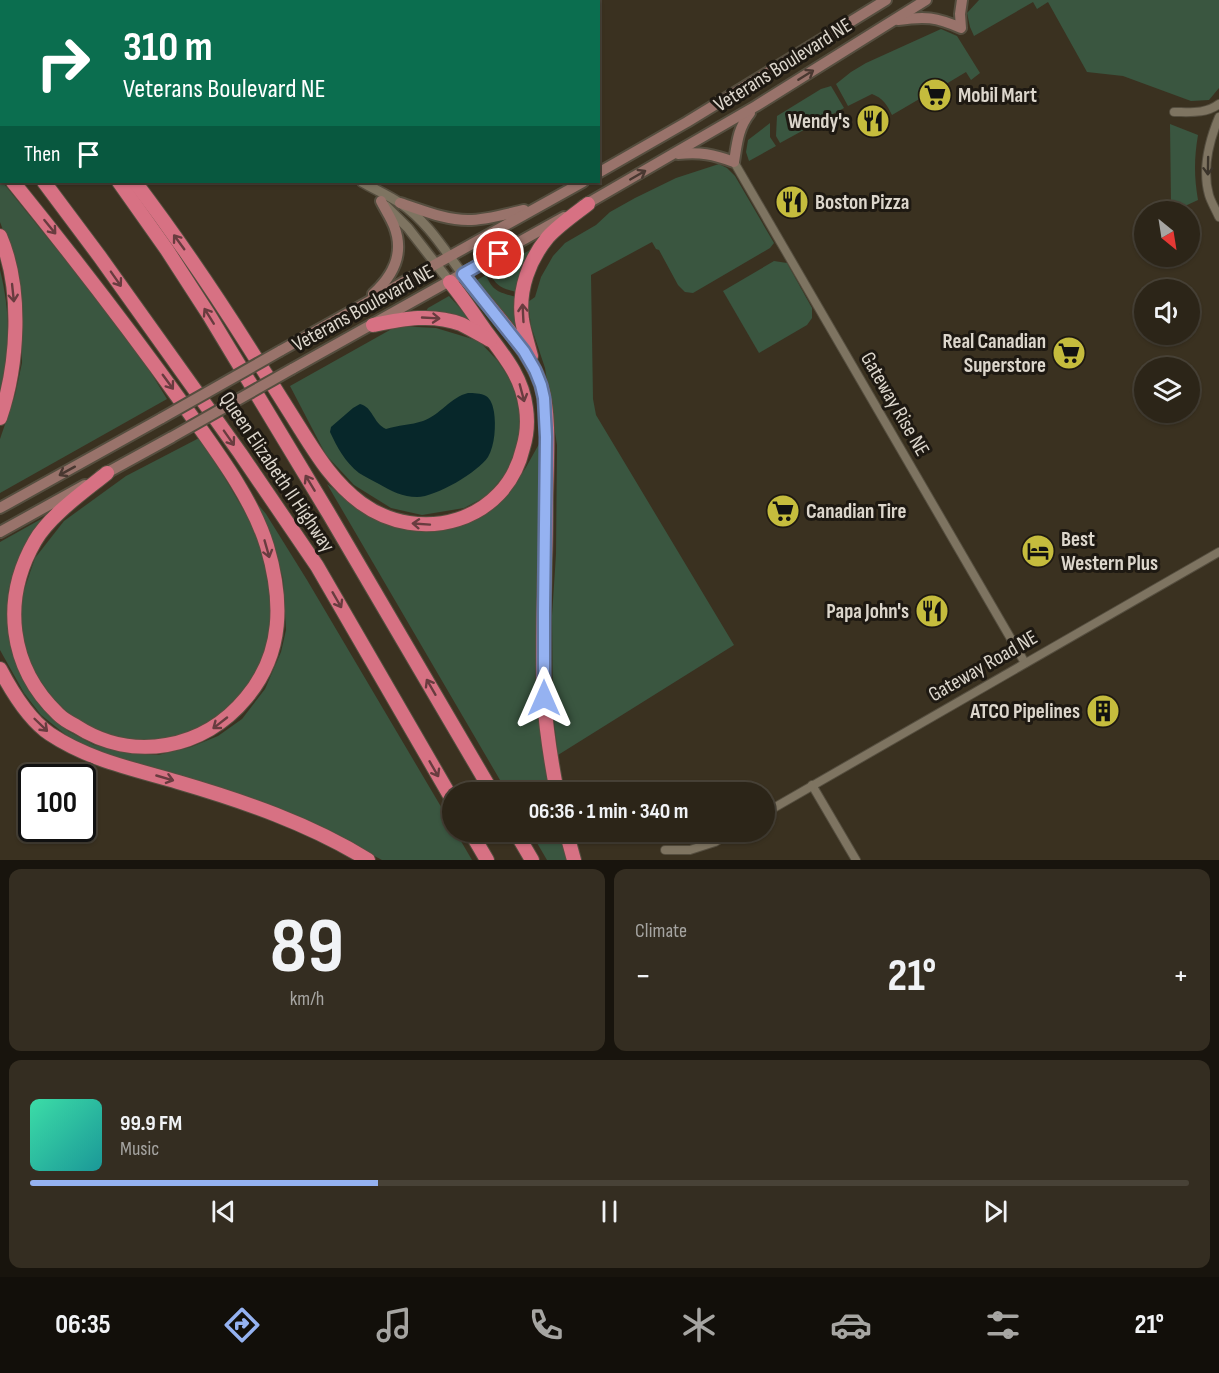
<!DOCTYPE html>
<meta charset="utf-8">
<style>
body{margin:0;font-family:"Sofia Sans Condensed",sans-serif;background:#342d21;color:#f1f3f6;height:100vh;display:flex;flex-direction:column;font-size:22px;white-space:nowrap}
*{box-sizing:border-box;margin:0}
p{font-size:20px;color:#a6a5a2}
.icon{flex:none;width:33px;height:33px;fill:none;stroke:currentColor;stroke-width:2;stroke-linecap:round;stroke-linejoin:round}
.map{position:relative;height:860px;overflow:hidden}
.drawer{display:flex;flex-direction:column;gap:9px;padding:9px;background:#18140d;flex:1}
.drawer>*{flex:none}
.top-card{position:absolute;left:0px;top:0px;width:600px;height:183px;box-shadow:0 2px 4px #0004,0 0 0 2px #484237;background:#0b6e4f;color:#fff;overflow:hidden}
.needle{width:39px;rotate:150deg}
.fabs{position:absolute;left:1134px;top:201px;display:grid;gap:12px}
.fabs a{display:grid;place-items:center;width:66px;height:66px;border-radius:50%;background:#2c2518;box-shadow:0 2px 4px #0004,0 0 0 2px #484237;font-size:30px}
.speed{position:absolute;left:18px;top:764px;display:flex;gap:12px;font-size:30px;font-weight:700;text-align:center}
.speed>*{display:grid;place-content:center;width:78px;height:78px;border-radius:50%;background:#2c2518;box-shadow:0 2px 4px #0004,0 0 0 2px #484237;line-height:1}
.speed .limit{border:3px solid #111;border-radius:9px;background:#fff;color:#111}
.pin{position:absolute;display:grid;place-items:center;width:51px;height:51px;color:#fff;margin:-26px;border:3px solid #fff;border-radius:50%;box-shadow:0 2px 6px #0007}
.me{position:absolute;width:66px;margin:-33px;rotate:0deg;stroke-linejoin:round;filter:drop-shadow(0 0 4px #0008)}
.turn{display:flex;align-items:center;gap:21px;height:126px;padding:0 24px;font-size:27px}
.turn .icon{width:78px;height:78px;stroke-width:2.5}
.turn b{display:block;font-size:42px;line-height:51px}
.then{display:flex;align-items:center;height:57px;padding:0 24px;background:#0003;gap:12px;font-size:22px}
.big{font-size:45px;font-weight:700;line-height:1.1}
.drawer .card{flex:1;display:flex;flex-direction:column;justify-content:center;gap:9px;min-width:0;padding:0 21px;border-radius:12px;background:#342d21}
.drawer .dial{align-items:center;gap:0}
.dial b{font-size:78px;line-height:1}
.song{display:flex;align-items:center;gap:18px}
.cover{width:72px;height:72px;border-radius:9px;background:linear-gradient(135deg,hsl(160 70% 55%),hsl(180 70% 35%))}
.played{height:6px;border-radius:3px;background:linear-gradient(90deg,#95b2f1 30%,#484237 30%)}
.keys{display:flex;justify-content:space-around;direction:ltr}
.heat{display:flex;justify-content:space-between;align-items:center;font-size:33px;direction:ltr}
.drawer .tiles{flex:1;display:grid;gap:9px;grid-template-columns:1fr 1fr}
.card:last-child{grid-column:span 2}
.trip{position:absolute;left:442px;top:782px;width:333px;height:60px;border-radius:30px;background:#2c2518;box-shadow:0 2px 4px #0004,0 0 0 2px #484237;font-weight:700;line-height:60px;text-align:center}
.menu{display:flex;height:96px;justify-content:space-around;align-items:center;background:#120f0a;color:#a6a5a2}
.menu .icon{width:42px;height:42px}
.menu .current{color:#95b2f1}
.menu b{font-size:27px;color:#f1f3f6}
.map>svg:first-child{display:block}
.green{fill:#3a5640}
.water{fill:#07272a}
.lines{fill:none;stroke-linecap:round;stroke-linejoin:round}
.minor-casing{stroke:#554e3f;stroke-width:10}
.tertiary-casing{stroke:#554e3f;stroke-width:12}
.secondary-casing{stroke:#554e3f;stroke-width:14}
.motorway-casing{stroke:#554e3f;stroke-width:16}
.minor{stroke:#7e7461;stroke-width:8}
.tertiary{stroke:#7e7461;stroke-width:9}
.secondary{stroke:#99736b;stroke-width:10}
.motorway{stroke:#d77183;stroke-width:14}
.secondary-bridge-casing{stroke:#554e3f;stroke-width:14;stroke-linecap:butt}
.secondary-bridge{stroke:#99736b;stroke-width:10}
.oneway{stroke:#493831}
.oneway2{stroke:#3b342a}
.oneway3{stroke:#683c3f}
.route-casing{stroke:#61749d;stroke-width:15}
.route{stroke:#95b2f1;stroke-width:10}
.labels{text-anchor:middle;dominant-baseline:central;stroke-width:6;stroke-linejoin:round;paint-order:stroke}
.street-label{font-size:21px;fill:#dcd6cc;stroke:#1e1912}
.poi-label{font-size:21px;font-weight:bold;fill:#dcd6cc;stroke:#1e1912;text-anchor:start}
</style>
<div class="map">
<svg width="1219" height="860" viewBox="0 0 1219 860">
<rect width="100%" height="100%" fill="#3a3120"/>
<!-- green -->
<g class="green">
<path d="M 979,0 L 1219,0 L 1219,88 L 1209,100 L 1191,101 L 1123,76 L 1087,72 L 1048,2 L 1037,9 L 1033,2 L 974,36 L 970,27 L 967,13 Z"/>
<path d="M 941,29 L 957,36 L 980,73 L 971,80 L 966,72 L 941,87 L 939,85 L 924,93 L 921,98 L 892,115 C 887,105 883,98 872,94 L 848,106 L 836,84 L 851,72 L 866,63 Z"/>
<path d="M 831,86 L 844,108 L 780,143 L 776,136 L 777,116 L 821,89 Z"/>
<path d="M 770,123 L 770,137 L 776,146 L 749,161 L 746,152 L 748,140 Z"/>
<path d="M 1170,124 L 1198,135 C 1194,158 1194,177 1198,200 L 1185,206 L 1171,204 Z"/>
<path d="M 719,164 L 727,168 L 735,176 L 774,243 L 770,248 L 693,293 L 685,292 L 678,285 L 659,250 L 656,249 L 652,242 L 591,275 L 593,399 L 596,415 L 734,645 L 558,755 L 553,713 L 552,616 L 556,554 L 557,445 L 545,368 L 531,326 L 528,302 L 535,297 L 541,277 L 553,256 L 565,243 L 596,225 L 610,212 L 635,198 L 676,178 Z"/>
<path d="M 0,179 L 85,284 L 143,360 L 167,399 L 0,493 L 0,439 L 15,395 L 22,363 L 21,296 L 12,254 L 0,222 Z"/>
<path d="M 532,249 L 520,275 L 516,292 C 501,288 497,287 489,272 Z"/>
<path d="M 774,261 L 787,263 L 812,308 L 812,318 L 807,325 L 759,353 L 723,291 Z"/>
<path d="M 0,270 C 10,310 11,352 0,392 Z"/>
<path d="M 486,275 C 493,292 499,292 516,297 L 517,331 L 477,280 Z"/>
<path d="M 449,296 L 471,320 L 467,321 L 426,311 L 428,308 Z"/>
<path d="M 397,326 L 436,328 L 479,341 L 497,360 L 512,382 L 521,406 L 522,440 L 508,471 L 487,496 L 464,508 L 422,515 L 391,508 L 354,485 L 326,455 L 290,386 Z"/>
<path d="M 201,437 L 250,521 L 267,565 L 273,612 L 265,657 L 247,688 L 223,714 L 194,731 L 160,741 L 120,738 L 81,723 L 54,701 L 30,665 L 22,632 L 22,596 L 35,558 L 64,521 L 126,476 Z"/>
<path d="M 539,444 L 539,667 L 552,792 L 507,792 L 327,484 L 369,515 L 404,529 L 441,531 L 471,521 L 504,498 L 525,469 Z"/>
<path d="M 256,502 L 266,514 L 307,580 L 453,827 L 453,831 L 455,831 L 472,860 L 382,860 L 315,825 L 265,803 L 87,748 L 66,735 L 41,715 L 24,693 L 0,650 L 0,542 L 43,518 L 49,517 L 31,535 L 18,560 L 8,592 L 9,638 L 29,690 L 43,708 L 68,731 L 94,745 L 129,753 L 158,755 L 191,747 L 218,736 L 242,719 L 265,689 L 281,652 L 286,630 L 283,579 L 275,550 Z"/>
<path d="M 530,831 L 562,831 L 569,860 L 547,860 Z"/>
</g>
<!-- water -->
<path class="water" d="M 468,393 C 473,393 481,393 486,396 C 491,399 493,406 494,412 C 496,425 495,445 488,457 C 478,472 436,497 417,497 C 403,497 391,491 379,484 C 372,480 365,477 359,473 C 345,462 337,447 330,432 L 331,427 L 353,408 L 360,404 C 373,407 373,423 386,429 C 398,425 411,425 423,421 C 440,415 451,397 468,393 Z"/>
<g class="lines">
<!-- minor casing -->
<g class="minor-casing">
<g id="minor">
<path d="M 372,0 L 373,2"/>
<path d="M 513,2 L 515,0"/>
<path d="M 1174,112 C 1190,112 1206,114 1219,104"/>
<path d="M 1219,117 C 1209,141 1202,170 1209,195 C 1211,202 1216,210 1219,217"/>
<path d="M 734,162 L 1025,663"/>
<path d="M 812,785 L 856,860"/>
<path d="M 765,813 L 1219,552"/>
<path d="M 665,850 L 690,850 L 715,842 L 733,831"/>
</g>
</g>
<!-- tertiary casing -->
<g class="tertiary-casing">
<g id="tertiary">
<path d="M 49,0 L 50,2"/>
<path d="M 362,182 C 374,189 388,195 400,203 C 426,220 444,249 463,275"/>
<path d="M 386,206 L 408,228 L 450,282"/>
</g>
</g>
<!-- secondary casing -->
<g class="secondary-casing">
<g id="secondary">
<path d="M 898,20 C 925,16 936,17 961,28 L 960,14 L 962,0"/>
<path d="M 678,154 C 700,152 713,154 734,162 C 737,143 738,128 750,113"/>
<path d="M 598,173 L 687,122 L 886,0"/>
<path d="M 400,203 C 422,210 445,220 468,220 C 487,220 506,214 524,210"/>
<path d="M 583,206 L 756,106 L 926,0"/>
<path d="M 373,294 C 393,276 405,254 394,226 C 391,218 385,209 381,201"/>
<path d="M 280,351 L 583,182"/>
<path d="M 292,369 L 564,217"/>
<path d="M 101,476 L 172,437"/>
<path d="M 0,508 L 162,418"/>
<path d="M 0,532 L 85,485"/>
</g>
</g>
<!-- motorway casing -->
<g class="motorway-casing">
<g id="motorway">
<path d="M 0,30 L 2,32"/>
<path d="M 0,127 L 2,129"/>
<path d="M 0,168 L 2,169"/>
<path d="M 13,182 C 72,255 130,330 185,407 C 214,448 252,497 267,546 C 283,600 284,653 246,698 C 204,749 133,763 76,726 C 70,723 63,719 58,714 C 9,667 1,600 35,541 C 49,516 85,491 107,473"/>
<path d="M 44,182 L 100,257 L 240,453 L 317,566 L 453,801"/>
<path d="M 119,182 L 167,250 L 209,315 L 329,514 L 492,792"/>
<path d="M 135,182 C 176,236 214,292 250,349 C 267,376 284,403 301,430 C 318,457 334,483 361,503 C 420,546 506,522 523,448 C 527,435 528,422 526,408 C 522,377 505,357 487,333 C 475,316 463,298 450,282"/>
<path d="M 0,236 C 23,289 18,365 0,418"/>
<path d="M 463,275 C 488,307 528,346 541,385 C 551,417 546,468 546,502 C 546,567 541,633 544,698 C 546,729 551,761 557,792"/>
<path d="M 373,325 C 403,319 432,313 461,324 C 471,329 481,335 490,340"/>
<path d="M 531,356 C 528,344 524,332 522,320 C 518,290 529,260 548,237 C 559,225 575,214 588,204"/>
<path d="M 0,669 C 12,692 28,719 50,734 C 89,760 134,769 178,782 C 243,801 310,824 368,860"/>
<path d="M 470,831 L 487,860"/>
<path d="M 515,831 L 532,860"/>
<path d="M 566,831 L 574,860"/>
</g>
</g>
<!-- minor -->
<use href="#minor" class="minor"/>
<!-- tertiary -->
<use href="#tertiary" class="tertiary"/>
<!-- secondary -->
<use href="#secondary" class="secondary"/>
<!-- motorway -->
<use href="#motorway" class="motorway"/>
<!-- secondary-bridge casing -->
<g class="secondary-bridge-casing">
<g id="secondary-bridge">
<path d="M 162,418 L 280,351"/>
<path d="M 172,437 L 292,369"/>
</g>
</g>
<!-- secondary-bridge -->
<use href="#secondary-bridge" class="secondary-bridge"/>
</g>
<!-- one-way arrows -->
<defs><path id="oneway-shaft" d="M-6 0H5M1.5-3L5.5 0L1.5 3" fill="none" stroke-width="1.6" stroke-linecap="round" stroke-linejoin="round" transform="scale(1.5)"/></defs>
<g class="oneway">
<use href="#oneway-shaft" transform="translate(806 75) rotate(-32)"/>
<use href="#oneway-shaft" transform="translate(638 175) rotate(-30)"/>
<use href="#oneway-shaft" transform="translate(67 471) rotate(151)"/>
</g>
<use class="oneway2" href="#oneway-shaft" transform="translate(1208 166) rotate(91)"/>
<g class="oneway3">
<use href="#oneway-shaft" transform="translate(50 227) rotate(51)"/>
<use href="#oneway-shaft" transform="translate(179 242) rotate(-126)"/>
<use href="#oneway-shaft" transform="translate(116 279) rotate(55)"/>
<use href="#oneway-shaft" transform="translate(13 293) rotate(84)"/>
<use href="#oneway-shaft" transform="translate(523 313) rotate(-93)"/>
<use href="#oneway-shaft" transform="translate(209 316) rotate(-122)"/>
<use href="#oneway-shaft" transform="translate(431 318) rotate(3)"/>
<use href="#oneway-shaft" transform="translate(168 382) rotate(54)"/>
<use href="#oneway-shaft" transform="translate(522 393) rotate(75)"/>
<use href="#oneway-shaft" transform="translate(229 438) rotate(55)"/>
<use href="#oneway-shaft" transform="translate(310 483) rotate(-121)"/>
<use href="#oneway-shaft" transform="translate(421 524) rotate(-176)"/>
<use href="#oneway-shaft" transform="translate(267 549) rotate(74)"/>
<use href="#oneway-shaft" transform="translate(337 600) rotate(60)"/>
<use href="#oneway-shaft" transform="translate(431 687) rotate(-120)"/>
<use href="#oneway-shaft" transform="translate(220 723) rotate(142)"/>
<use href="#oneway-shaft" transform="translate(41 725) rotate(44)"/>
<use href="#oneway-shaft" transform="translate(434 769) rotate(60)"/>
<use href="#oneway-shaft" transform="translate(165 778) rotate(16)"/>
</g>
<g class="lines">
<!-- route casing -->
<g class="route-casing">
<path id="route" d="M 499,254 L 463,274 L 524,351 L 535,370 L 541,385 L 544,398 L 546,437 L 544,612 L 544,698"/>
</g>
<!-- route -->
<use href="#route" class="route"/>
</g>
<!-- icons -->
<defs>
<g id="supermarket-disc" transform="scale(1.725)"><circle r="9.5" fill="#c5bc3d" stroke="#1e1912"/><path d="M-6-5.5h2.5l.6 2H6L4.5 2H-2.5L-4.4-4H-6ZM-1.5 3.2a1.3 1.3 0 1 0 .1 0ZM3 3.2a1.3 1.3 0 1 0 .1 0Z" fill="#111"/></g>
<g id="restaurant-disc" transform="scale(1.725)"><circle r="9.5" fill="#c5bc3d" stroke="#1e1912"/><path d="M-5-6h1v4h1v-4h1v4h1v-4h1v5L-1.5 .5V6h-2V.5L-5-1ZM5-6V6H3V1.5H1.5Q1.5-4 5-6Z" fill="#111"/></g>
<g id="hotel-disc" transform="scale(1.725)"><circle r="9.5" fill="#c5bc3d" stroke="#1e1912"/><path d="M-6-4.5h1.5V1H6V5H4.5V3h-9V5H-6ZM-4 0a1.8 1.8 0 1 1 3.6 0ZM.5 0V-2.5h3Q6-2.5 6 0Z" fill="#111"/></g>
<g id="building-disc" transform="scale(1.725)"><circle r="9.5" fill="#c5bc3d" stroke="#1e1912"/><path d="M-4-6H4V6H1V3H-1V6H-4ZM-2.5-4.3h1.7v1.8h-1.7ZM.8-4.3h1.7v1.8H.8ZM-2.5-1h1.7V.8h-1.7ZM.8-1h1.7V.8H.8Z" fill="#111"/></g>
</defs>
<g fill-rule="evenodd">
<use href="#supermarket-disc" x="935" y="95"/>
<use href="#restaurant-disc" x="873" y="121"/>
<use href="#restaurant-disc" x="792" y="202"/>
<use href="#supermarket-disc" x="1069" y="353"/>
<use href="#supermarket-disc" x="783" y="511"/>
<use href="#hotel-disc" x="1038" y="551"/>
<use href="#restaurant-disc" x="932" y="611"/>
<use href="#building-disc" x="1103" y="711"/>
</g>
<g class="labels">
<!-- street labels -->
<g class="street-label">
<text transform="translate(783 65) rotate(-32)">Veterans Boulevard NE</text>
<text transform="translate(363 308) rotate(-29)">Veterans Boulevard NE</text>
<text transform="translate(895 404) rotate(60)">Gateway Rise NE</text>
<text transform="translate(277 472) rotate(56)">Queen Elizabeth II Highway</text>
<text transform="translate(983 666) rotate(-30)">Gateway Road NE</text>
</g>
<!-- poi labels -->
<g class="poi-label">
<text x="958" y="95">Mobil Mart</text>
<text x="850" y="121" text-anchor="end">Wendy's</text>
<text x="815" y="202">Boston Pizza</text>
<text x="1046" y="341" text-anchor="end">Real Canadian<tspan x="1046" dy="24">Superstore</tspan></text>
<text x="806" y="511">Canadian Tire</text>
<text x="1061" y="539">Best<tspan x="1061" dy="24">Western Plus</tspan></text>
<text x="909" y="611" text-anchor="end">Papa John's</text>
<text x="1080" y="711" text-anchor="end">ATCO Pipelines</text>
</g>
</g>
</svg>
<div class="fabs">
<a><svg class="needle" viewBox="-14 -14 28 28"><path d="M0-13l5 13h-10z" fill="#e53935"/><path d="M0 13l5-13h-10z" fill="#a6a5a2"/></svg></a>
<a><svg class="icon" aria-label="sound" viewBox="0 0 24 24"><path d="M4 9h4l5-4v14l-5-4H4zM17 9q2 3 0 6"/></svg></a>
<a><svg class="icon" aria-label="layers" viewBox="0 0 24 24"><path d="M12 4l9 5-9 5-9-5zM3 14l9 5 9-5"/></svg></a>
</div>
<div class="speed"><div class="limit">100</div></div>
<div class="pin" style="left:499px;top:254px;background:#d93025"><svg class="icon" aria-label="arrive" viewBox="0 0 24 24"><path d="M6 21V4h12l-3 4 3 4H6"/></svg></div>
<svg class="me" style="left:544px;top:698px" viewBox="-20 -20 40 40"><path d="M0-17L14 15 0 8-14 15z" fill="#95b2f1" stroke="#fff" stroke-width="4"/></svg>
<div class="trip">06:36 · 1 min · 340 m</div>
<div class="top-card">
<div class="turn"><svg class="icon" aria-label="right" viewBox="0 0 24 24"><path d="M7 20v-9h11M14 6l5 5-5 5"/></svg><div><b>310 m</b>Veterans Boulevard NE</div></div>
<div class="then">Then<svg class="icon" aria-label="arrive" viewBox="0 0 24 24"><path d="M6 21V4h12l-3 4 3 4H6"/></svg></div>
</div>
</div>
<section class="drawer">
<div class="tiles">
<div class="card dial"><b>89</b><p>km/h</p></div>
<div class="card"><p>Climate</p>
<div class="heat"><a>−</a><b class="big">21°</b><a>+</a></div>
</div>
<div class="card">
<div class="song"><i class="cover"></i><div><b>99.9 FM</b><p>Music</p></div></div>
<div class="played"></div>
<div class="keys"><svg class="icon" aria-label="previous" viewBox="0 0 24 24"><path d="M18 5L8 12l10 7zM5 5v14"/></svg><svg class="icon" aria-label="pause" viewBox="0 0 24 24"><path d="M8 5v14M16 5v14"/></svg><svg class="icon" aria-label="next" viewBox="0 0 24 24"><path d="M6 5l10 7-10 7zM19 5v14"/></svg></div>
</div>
</div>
</section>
<nav class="menu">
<b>06:35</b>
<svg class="icon current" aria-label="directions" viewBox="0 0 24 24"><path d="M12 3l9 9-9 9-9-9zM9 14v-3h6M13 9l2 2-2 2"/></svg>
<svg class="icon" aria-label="music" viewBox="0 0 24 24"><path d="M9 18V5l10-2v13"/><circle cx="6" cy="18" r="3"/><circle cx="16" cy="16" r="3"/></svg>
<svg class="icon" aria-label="phone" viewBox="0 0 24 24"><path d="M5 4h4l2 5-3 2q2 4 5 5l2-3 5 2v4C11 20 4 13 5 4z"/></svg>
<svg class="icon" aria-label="climate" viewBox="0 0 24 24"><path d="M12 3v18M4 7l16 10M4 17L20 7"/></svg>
<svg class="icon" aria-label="car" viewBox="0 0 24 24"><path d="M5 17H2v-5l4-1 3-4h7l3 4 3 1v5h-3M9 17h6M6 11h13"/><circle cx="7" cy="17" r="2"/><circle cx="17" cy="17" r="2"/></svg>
<svg class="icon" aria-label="filters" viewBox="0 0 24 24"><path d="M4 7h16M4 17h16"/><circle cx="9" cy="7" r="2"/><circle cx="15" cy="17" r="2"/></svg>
<b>21°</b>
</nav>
